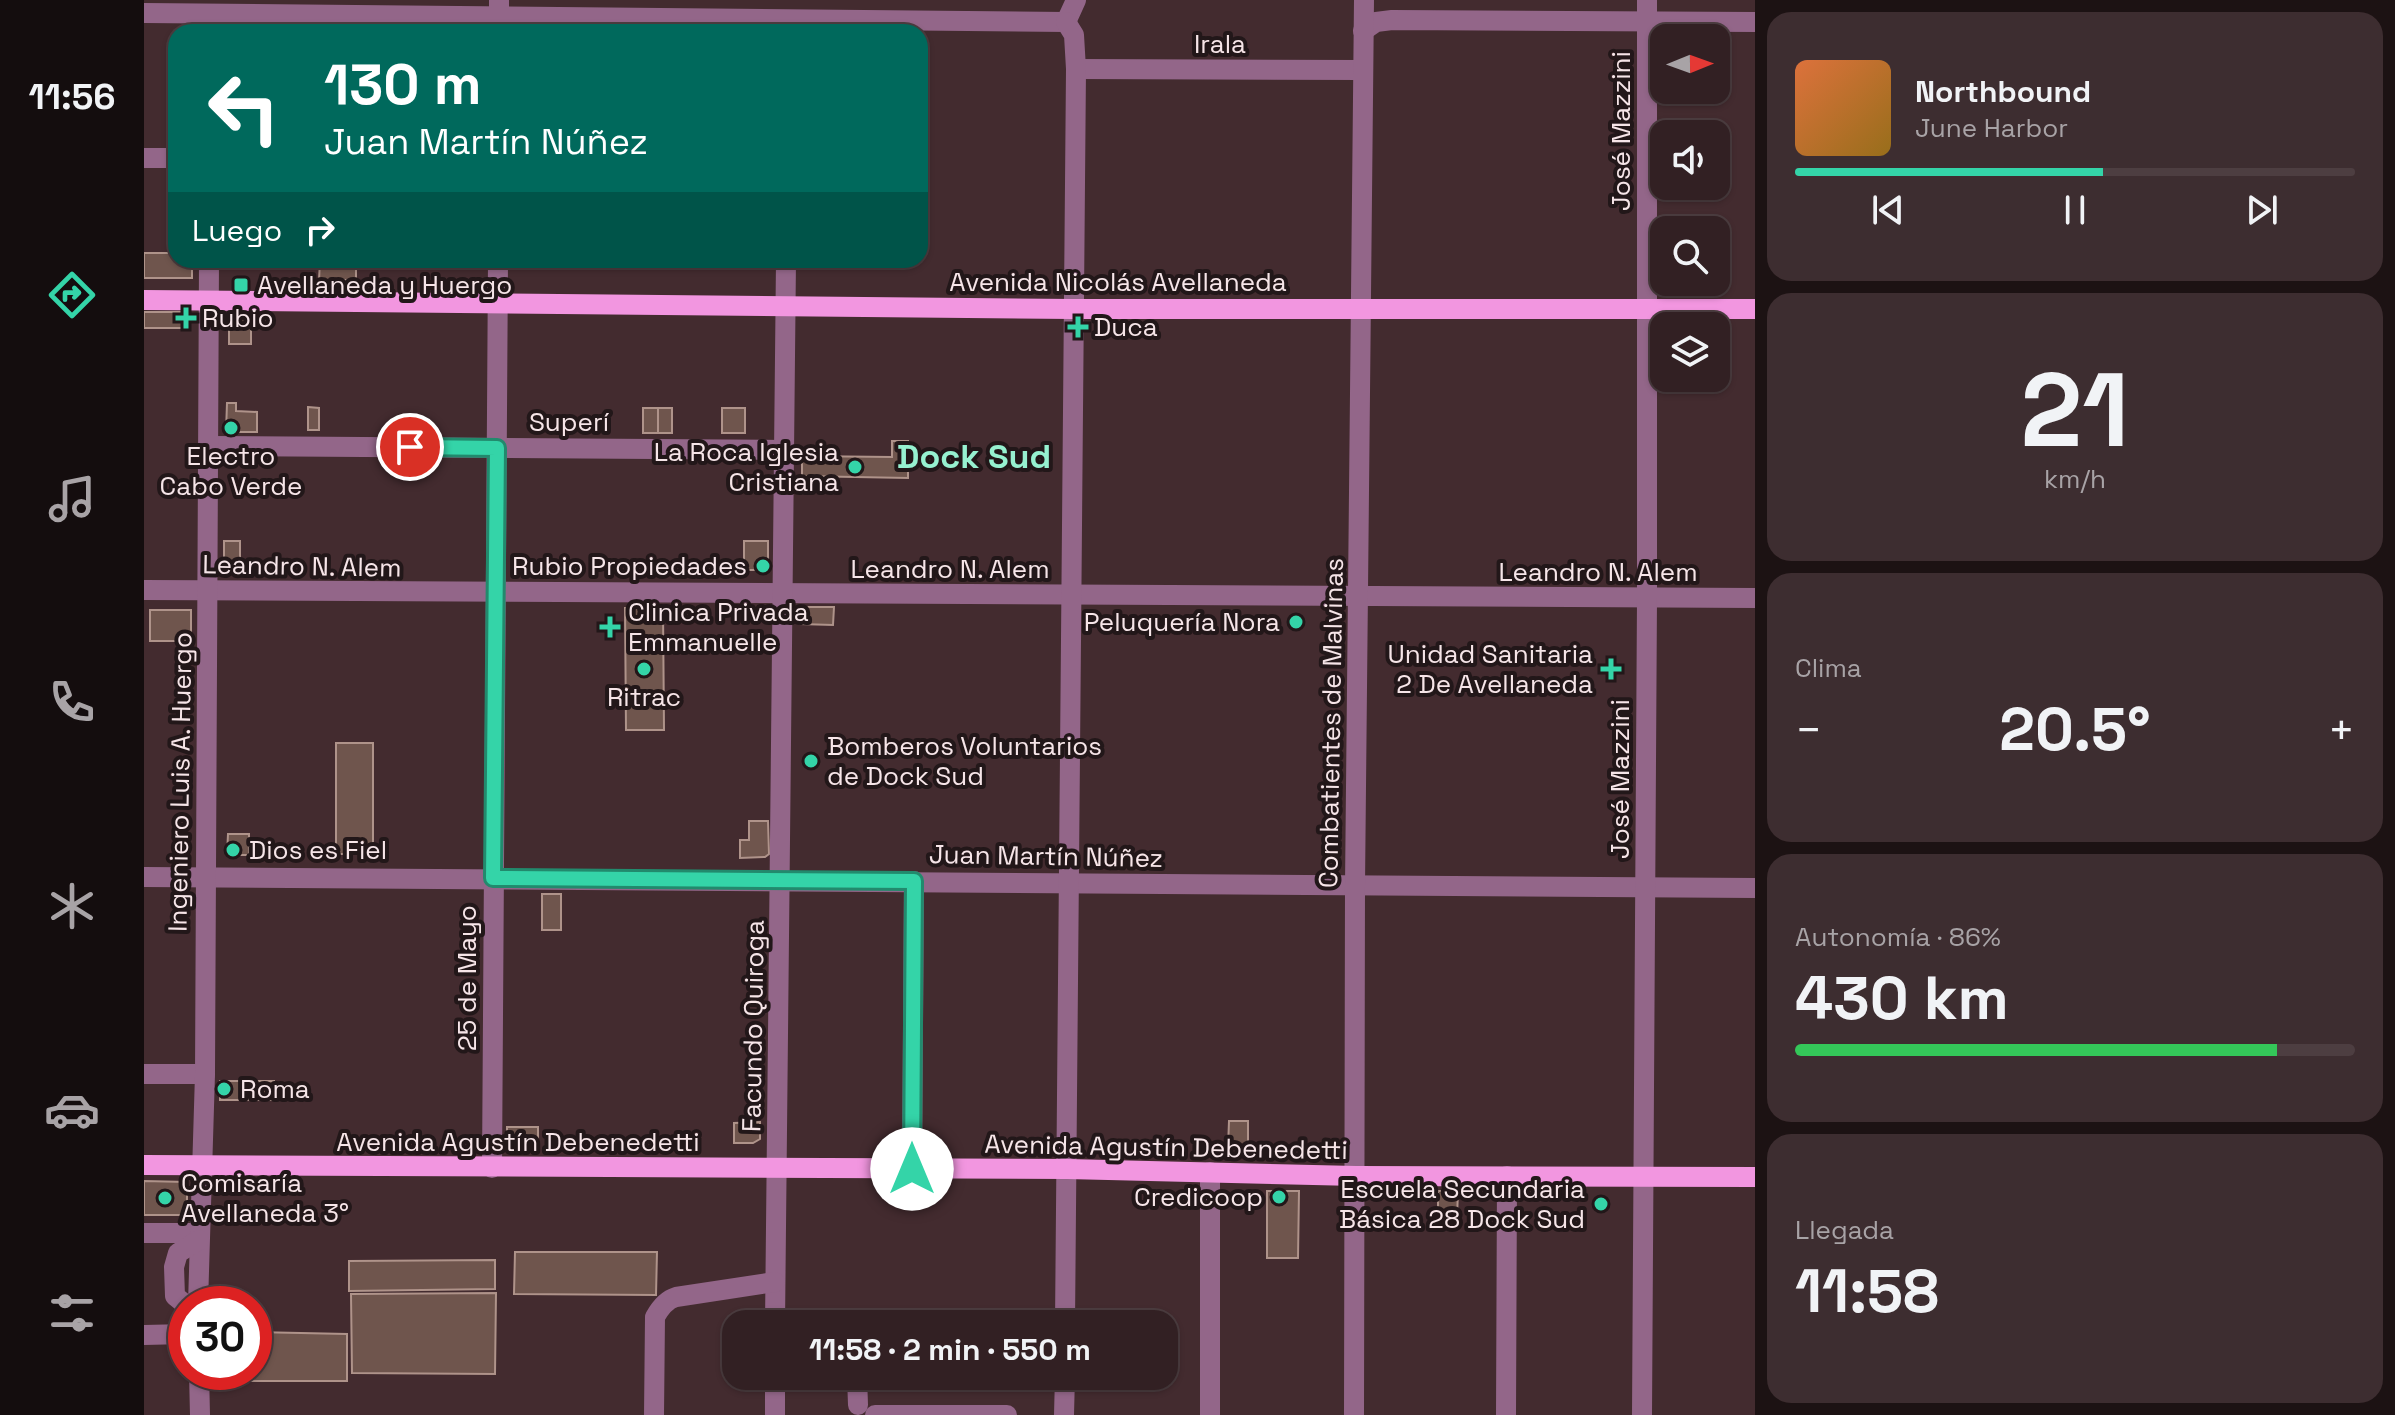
<!DOCTYPE html>
<html lang="es">
<meta charset="utf-8">
<style>
body{margin:0;font-family:"Space Grotesk",sans-serif;background:#3d2d30;color:#f1f3f6;height:100vh;display:flex;flex-direction:column;font-size:30px;white-space:nowrap}
*{box-sizing:border-box;margin:0}
p{font-size:26px;color:#a8a3a6}
.icon{flex:none;width:44px;height:44px;fill:none;stroke:currentColor;stroke-width:2;stroke-linecap:round;stroke-linejoin:round}
.map{position:relative;flex:1;overflow:hidden}
.sheet{display:flex;flex-direction:column;gap:12px;padding:12px;background:#1c1213;width:640px}
.sheet>*{flex:none}
.banner{position:absolute;left:24px;top:24px;width:760px;height:244px;border-radius:24px;box-shadow:0 2px 6px #0004,0 0 0 2px #4d3e41;background:#00695c;color:#fff;overflow:hidden}
.needle{width:52px;rotate:89deg}
.fabs{position:absolute;left:1506px;top:24px;display:grid;gap:16px}
.fabs a{display:grid;place-items:center;width:80px;height:80px;border-radius:16px;background:#322023;box-shadow:0 2px 6px #0004,0 0 0 2px #4d3e41;font-size:40px}
.speed{position:absolute;left:24px;top:1286px;display:flex;gap:16px;font-size:40px;font-weight:700;text-align:center}
.speed>*{display:grid;place-content:center;width:104px;height:104px;border-radius:50%;background:#322023;box-shadow:0 2px 6px #0004,0 0 0 2px #4d3e41;line-height:1}
.speed .limit{border:12px solid #d22;background:#fff;color:#111}
.pin{position:absolute;display:grid;place-items:center;width:68px;height:68px;color:#fff;margin:-34px;border:4px solid #fff;border-radius:50%;box-shadow:0 2px 8px #0007}
.me{position:absolute;width:88px;margin:-44px;rotate:0deg;stroke-linejoin:round;filter:drop-shadow(0 0 6px #0008)}
.turn{display:flex;align-items:center;gap:28px;height:168px;padding:0 24px;font-size:36px}
.turn .icon{width:104px;height:104px;stroke-width:2.5}
.turn b{display:block;font-size:56px;line-height:68px}
.then{display:flex;align-items:center;height:76px;padding:0 24px;background:#0003;gap:16px;font-size:30px}
.big{font-size:60px;font-weight:800;line-height:1.1}
.sheet .card{flex:1;display:flex;flex-direction:column;justify-content:center;gap:12px;min-width:0;padding:0 28px;border-radius:24px;background:#3d2d30}
.sheet .dial{align-items:center;gap:0}
.dial b{font-size:104px;line-height:1}
.song{display:flex;align-items:center;gap:24px}
.cover{width:96px;height:96px;border-radius:12px;background:linear-gradient(135deg,hsl(20 70% 55%),hsl(40 70% 35%))}
.played{height:8px;border-radius:4px;background:linear-gradient(90deg,#34d4a8 55%,#4d3e41 55%)}
.keys{display:flex;justify-content:space-around;direction:ltr}
.heat{display:flex;justify-content:space-between;align-items:center;font-size:44px;direction:ltr}
.charge{height:12px;border-radius:6px;background:linear-gradient(90deg,#34c759 86%,#4d3e41 0)}
.trip{position:absolute;left:578px;top:1310px;width:456px;height:80px;border-radius:24px;background:#322023;box-shadow:0 2px 6px #0004,0 0 0 2px #4d3e41;font-weight:800;line-height:80px;text-align:center}
main{display:flex;flex:1;min-height:0}
.menu{display:flex;flex-direction:column;width:144px;justify-content:space-around;align-items:center;background:#140d0e;color:#a8a3a6}
.menu .icon{width:56px;height:56px}
.menu .current{color:#34d4a8}
.menu b{font-size:36px;color:#f1f3f6}
.map>svg:first-child{display:block}
.building{fill:#6f554d;stroke:#af938a;stroke-width:2}
.lines{fill:none;stroke-linecap:round;stroke-linejoin:round}
.minor{stroke:#936689;stroke-width:20}
.major{stroke:#f296e0;stroke-width:20}
.route-casing{stroke:#228a6d;stroke-width:20}
.route{stroke:#34d4a8;stroke-width:14}
.poi-dot{fill:#34d4a8;stroke:#221719;stroke-width:3}
.labels{text-anchor:middle;dominant-baseline:central;stroke-width:8;stroke-linejoin:round;paint-order:stroke}
.street-label{font-size:26px;fill:#f6e5e8;stroke:#221719}
.poi-label{font-size:26px;fill:#f6e5e8;stroke:#221719;text-anchor:start}
.district-label{font-size:34px;font-weight:bold;fill:#96f1d0;stroke:#221719}
</style>
<main>
<nav class="menu">
<b>11:56</b>
<svg class="icon current" aria-label="directions" viewBox="0 0 24 24"><path d="M12 3l9 9-9 9-9-9zM9 14v-3h6M13 9l2 2-2 2"/></svg>
<svg class="icon" aria-label="music" viewBox="0 0 24 24"><path d="M9 18V5l10-2v13"/><circle cx="6" cy="18" r="3"/><circle cx="16" cy="16" r="3"/></svg>
<svg class="icon" aria-label="phone" viewBox="0 0 24 24"><path d="M5 4h4l2 5-3 2q2 4 5 5l2-3 5 2v4C11 20 4 13 5 4z"/></svg>
<svg class="icon" aria-label="climate" viewBox="0 0 24 24"><path d="M12 3v18M4 7l16 10M4 17L20 7"/></svg>
<svg class="icon" aria-label="car" viewBox="0 0 24 24"><path d="M5 17H2v-5l4-1 3-4h7l3 4 3 1v5h-3M9 17h6M6 11h13"/><circle cx="7" cy="17" r="2"/><circle cx="17" cy="17" r="2"/></svg>
<svg class="icon" aria-label="filters" viewBox="0 0 24 24"><path d="M4 7h16M4 17h16"/><circle cx="9" cy="7" r="2"/><circle cx="15" cy="17" r="2"/></svg>
</nav>
<div class="map">
<svg width="1611" height="1415" viewBox="0 0 1611 1415">
<rect width="100%" height="100%" fill="#432b2f"/>
<!-- building -->
<g class="building">
<path d="M 0,253 L 32,253 L 32,260 L 48,260 L 48,278 L 0,278 Z"/>
<path d="M 1574,255 L 1574,286 L 1556,287 L 1556,282 L 1572,282 L 1572,256 Z"/>
<path d="M 176,261 L 212,261 L 212,280 L 175,280 Z"/>
<rect x="0" y="312" width="44" height="16"/>
<path d="M 85,315 L 107,316 L 107,344 L 85,344 Z"/>
<path d="M 83,403 L 92,403 L 92,411 L 113,412 L 113,432 L 82,432 Z"/>
<path d="M 164,407 L 175,408 L 175,430 L 164,430 Z"/>
<rect x="499" y="408" width="15" height="25"/>
<rect x="514" y="408" width="14" height="25"/>
<rect x="578" y="408" width="23" height="25"/>
<path d="M 748,441 L 764,441 L 764,478 L 658,476 L 658,456 L 748,457 Z"/>
<path d="M 80,541 L 96,541 L 96,567 L 87,568 L 80,561 Z"/>
<rect x="600" y="541" width="24" height="29"/>
<path d="M 664,607 L 690,607 L 689,625 L 656,624 L 656,613 Z"/>
<path d="M 481,608 L 519,608 L 520,730 L 482,730 Z"/>
<rect x="6" y="610" width="41" height="31"/>
<rect x="192" y="743" width="37" height="111"/>
<path d="M 605,821 L 624,821 L 625,854 L 621,857 L 596,858 L 596,840 L 605,840 Z"/>
<path d="M 84,834 L 105,834 L 105,855 L 83,855 Z"/>
<rect x="398" y="894" width="19" height="36"/>
<rect x="76" y="1081" width="54" height="19"/>
<path d="M 1085,1121 L 1104,1121 L 1104,1148 L 1084,1148 Z"/>
<path d="M 616,1122 L 616,1139 L 609,1143 L 590,1143 L 590,1123 Z"/>
<path d="M 363,1127 L 394,1127 L 394,1142 L 369,1142 L 363,1137 Z"/>
<path d="M 0,1181 L 43,1182 L 43,1215 L 0,1215 Z"/>
<path d="M 1123,1191 L 1155,1191 L 1154,1258 L 1123,1258 Z"/>
<path d="M 1294,1191 L 1314,1191 L 1313,1218 L 1294,1218 Z"/>
<path d="M 371,1252 L 513,1252 L 512,1295 L 370,1294 Z"/>
<path d="M 351,1260 L 351,1289 L 205,1291 L 205,1261 Z"/>
<path d="M 352,1293 L 351,1374 L 208,1373 L 207,1294 Z"/>
<path d="M 110,1332 L 203,1334 L 203,1381 L 79,1381 L 79,1372 L 110,1372 Z"/>
</g>
<g class="lines">
<!-- minor -->
<g class="minor">
<path d="M 0,13 L 922,22"/>
<path d="M 922,22 L 932,0"/>
<path d="M 1219,31 L 1232,22 L 1248,20 L 1611,22"/>
<path d="M 355,32 L 355,0"/>
<path d="M 932,69 L 1219,70"/>
<path d="M 0,158 L 32,158"/>
<path d="M 65,446 L 641,450"/>
<path d="M 0,590 L 1611,598"/>
<path d="M 0,877 L 1611,888"/>
<path d="M 0,1074 L 61,1074"/>
<path d="M 348,1168 L 354,260"/>
<path d="M 768,1169 L 770,881"/>
<path d="M 1066,1172 L 1066,1415"/>
<path d="M 0,1233 L 55,1233"/>
<path d="M 54,1304 L 61,1074 L 65,260"/>
<path d="M 42,1305 L 31,1296 L 30,1267 L 34,1253 L 55,1240"/>
<path d="M 631,1324 L 642,260"/>
<path d="M 921,1324 L 932,69 L 930,35 L 922,22"/>
<path d="M 0,1335 L 42,1334"/>
<path d="M 55,1372 L 56,1415"/>
<path d="M 713,1376 L 714,1405"/>
<path d="M 510,1415 L 511,1317 C 516,1308 522,1300 532,1297 L 631,1282"/>
<path d="M 631,1415 L 631,1376"/>
<path d="M 731,1415 L 863,1415"/>
<path d="M 920,1415 L 921,1376"/>
<path d="M 1210,1415 L 1211,885 L 1220,0"/>
<path d="M 1362,1415 L 1363,1176"/>
<path d="M 1498,1415 L 1503,598 L 1503,0"/>
</g>
<!-- major -->
<g class="major">
<path d="M 0,300 L 929,309 L 1611,309"/>
<path d="M 0,1165 L 923,1169 L 1212,1176 L 1611,1177"/>
</g>
</g>
<g class="lines">
<!-- route casing -->
<g class="route-casing">
<path id="route" d="M 266,447 L 353,448 L 349,878 L 770,881 L 768,1169"/>
</g>
<!-- route -->
<use href="#route" class="route"/>
</g>
<!-- markers -->
<g class="poi-dot">
<rect x="89" y="277" width="16" height="16" rx="4"/>
<path d="M38 306h8v8h8v8h-8v8h-8v-8h-8v-8h8z"/>
<path d="M930 315h8v8h8v8h-8v8h-8v-8h-8v-8h8z"/>
<circle cx="87" cy="428" r="8"/>
<circle cx="711" cy="467" r="8"/>
<circle cx="619" cy="566" r="8"/>
<circle cx="1152" cy="622" r="8"/>
<path d="M462 615h8v8h8v8h-8v8h-8v-8h-8v-8h8z"/>
<circle cx="500" cy="669" r="8"/>
<path d="M1463 657h8v8h8v8h-8v8h-8v-8h-8v-8h8z"/>
<circle cx="667" cy="761" r="8"/>
<circle cx="89" cy="850" r="8"/>
<circle cx="80" cy="1089" r="8"/>
<circle cx="1135" cy="1197" r="8"/>
<circle cx="21" cy="1198" r="8"/>
<circle cx="1457" cy="1204" r="8"/>
</g>
<g class="labels">
<!-- street labels -->
<g class="street-label">
<text x="1076" y="44">Irala</text>
<text transform="translate(1477 131) rotate(-90)">José Mazzini</text>
<text x="974" y="282">Avenida Nicolás Avellaneda</text>
<text x="425" y="422">Superí</text>
<text transform="translate(158 566) rotate(1)">Leandro N. Alem</text>
<text x="806" y="569">Leandro N. Alem</text>
<text x="1454" y="572">Leandro N. Alem</text>
<text transform="translate(1187 723) rotate(-89)">Combatientes de Malvinas</text>
<text transform="translate(1476 779) rotate(-90)">José Mazzini</text>
<text transform="translate(36 782) rotate(-89)">Ingeniero Luis A. Huergo</text>
<text transform="translate(902 856) rotate(1)">Juan Martín Núñez</text>
<text transform="translate(323 978) rotate(-90)">25 de Mayo</text>
<text transform="translate(609 1026) rotate(-89)">Facundo Quiroga</text>
<text x="374" y="1142">Avenida Agustín Debenedetti</text>
<text transform="translate(1022 1147) rotate(1)">Avenida Agustín Debenedetti</text>
</g>
<!-- poi labels -->
<g class="poi-label">
<text x="113" y="285">Avellaneda y Huergo</text>
<text x="58" y="318">Rubio</text>
<text x="950" y="327">Duca</text>
<text x="695" y="452" text-anchor="end">La Roca Iglesia<tspan x="695" dy="30">Cristiana</tspan></text>
<text x="87" y="456" text-anchor="middle">Electro<tspan x="87" dy="30">Cabo Verde</tspan></text>
<text x="603" y="566" text-anchor="end">Rubio Propiedades</text>
<text x="484" y="612">Clinica Privada<tspan x="484" dy="30">Emmanuelle</tspan></text>
<text x="1136" y="622" text-anchor="end">Peluquería Nora</text>
<text x="1449" y="654" text-anchor="end">Unidad Sanitaria<tspan x="1449" dy="30">2 De Avellaneda</tspan></text>
<text x="500" y="697" text-anchor="middle">Ritrac</text>
<text x="683" y="746">Bomberos Voluntarios<tspan x="683" dy="30">de Dock Sud</tspan></text>
<text x="105" y="850">Dios es Fiel</text>
<text x="96" y="1089">Roma</text>
<text x="37" y="1183">Comisaría<tspan x="37" dy="30">Avellaneda 3°</tspan></text>
<text x="1441" y="1189" text-anchor="end">Escuela Secundaria<tspan x="1441" dy="30">Básica 28 Dock Sud</tspan></text>
<text x="1119" y="1197" text-anchor="end">Credicoop</text>
</g>
<!-- district labels -->
<g class="district-label">
<text x="830" y="456">Dock Sud</text>
</g>
</g>
</svg>
<div class="fabs">
<a><svg class="needle" viewBox="-14 -14 28 28"><path d="M0-13l5 13h-10z" fill="#e53935"/><path d="M0 13l5-13h-10z" fill="#a8a3a6"/></svg></a>
<a><svg class="icon" aria-label="sound" viewBox="0 0 24 24"><path d="M4 9h4l5-4v14l-5-4H4zM17 9q2 3 0 6"/></svg></a>
<a><svg class="icon" aria-label="search" viewBox="0 0 24 24"><circle cx="10" cy="10" r="6"/><path d="M15 15l6 6"/></svg></a>
<a><svg class="icon" aria-label="layers" viewBox="0 0 24 24"><path d="M12 4l9 5-9 5-9-5zM3 14l9 5 9-5"/></svg></a>
</div>
<div class="speed"><div class="limit">30</div></div>
<div class="pin" style="left:266px;top:447px;background:#d93025"><svg class="icon" aria-label="arrive" viewBox="0 0 24 24"><path d="M6 21V4h12l-3 4 3 4H6"/></svg></div>
<svg class="me" style="left:768px;top:1169px" viewBox="-20 -20 40 40"><circle r="19" fill="#fff"/><path d="M0-13L10 11 0 6-10 11z" fill="#34d4a8"/></svg>
<div class="trip">11:58 · 2 min · 550 m</div>
<div class="banner">
<div class="turn"><svg class="icon" aria-label="left" viewBox="0 0 24 24"><path d="M17 20v-9H6M10 6l-5 5 5 5"/></svg><div><b>130 m</b>Juan Martín Núñez</div></div>
<div class="then">Luego<svg class="icon" aria-label="right" viewBox="0 0 24 24"><path d="M7 20v-9h11M14 6l5 5-5 5"/></svg></div>
</div>
</div>
<section class="sheet">
<div class="card">
<div class="song"><i class="cover"></i><div><b>Northbound</b><p>June Harbor</p></div></div>
<div class="played"></div>
<div class="keys"><svg class="icon" aria-label="previous" viewBox="0 0 24 24"><path d="M18 5L8 12l10 7zM5 5v14"/></svg><svg class="icon" aria-label="pause" viewBox="0 0 24 24"><path d="M8 5v14M16 5v14"/></svg><svg class="icon" aria-label="next" viewBox="0 0 24 24"><path d="M6 5l10 7-10 7zM19 5v14"/></svg></div>
</div>
<div class="card dial"><b>21</b><p>km/h</p></div>
<div class="card"><p>Clima</p>
<div class="heat"><a>−</a><b class="big">20.5°</b><a>+</a></div>
</div>
<div class="card"><p>Autonomía · 86%</p><b class="big">430 km</b><div class="charge"></div></div>
<div class="card"><p>Llegada</p><b class="big">11:58</b></div>
</section>
</main>
